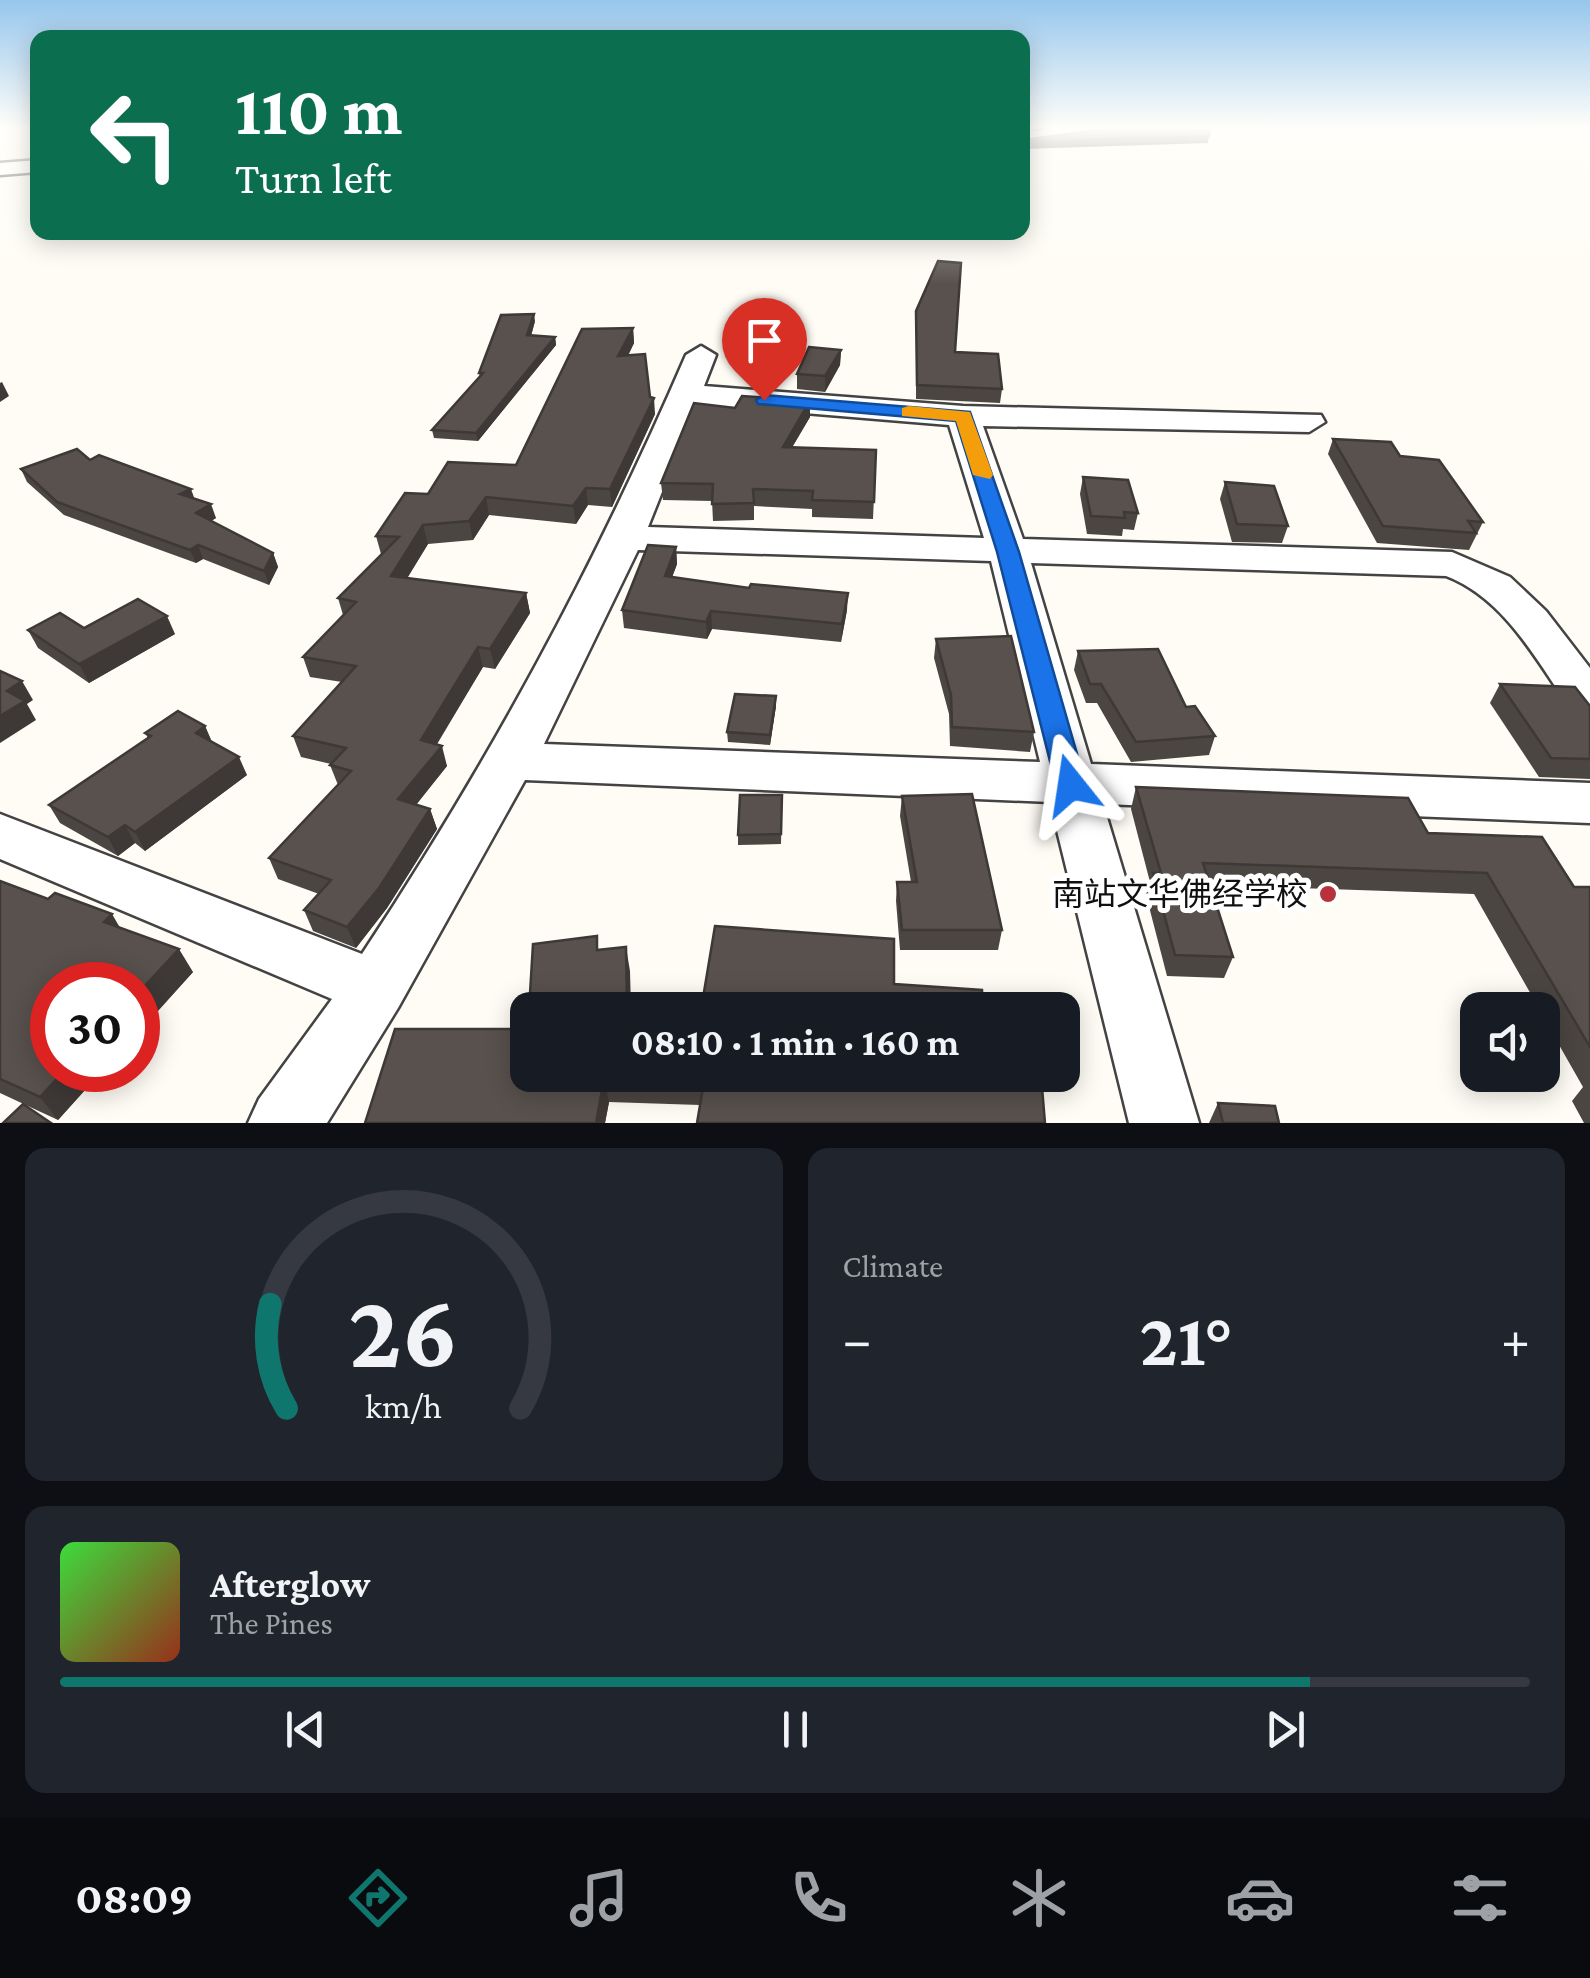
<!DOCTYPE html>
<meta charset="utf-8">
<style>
body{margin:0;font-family:"Crimson Pro","Noto Sans SC",serif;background:#20242c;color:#f1f3f6;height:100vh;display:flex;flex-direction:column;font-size:38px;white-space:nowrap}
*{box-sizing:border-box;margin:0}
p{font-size:32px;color:#9ea1a6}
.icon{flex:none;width:55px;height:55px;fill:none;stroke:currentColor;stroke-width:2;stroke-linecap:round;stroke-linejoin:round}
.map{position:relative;height:1123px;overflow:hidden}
.side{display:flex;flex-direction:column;gap:25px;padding:25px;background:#0d0f14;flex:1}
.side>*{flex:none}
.top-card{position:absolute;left:30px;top:30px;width:1000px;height:210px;border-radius:20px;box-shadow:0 5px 25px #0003;background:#0b6e4f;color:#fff;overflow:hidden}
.tools{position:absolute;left:1460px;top:992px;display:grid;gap:20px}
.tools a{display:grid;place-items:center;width:100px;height:100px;border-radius:20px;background:#171b24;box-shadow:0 5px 25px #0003;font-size:50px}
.speed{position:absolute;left:30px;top:962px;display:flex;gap:20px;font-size:50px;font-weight:700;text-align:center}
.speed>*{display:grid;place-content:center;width:130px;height:130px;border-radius:50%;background:#171b24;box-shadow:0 5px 25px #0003;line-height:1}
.speed .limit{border:15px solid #d22;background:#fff;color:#111}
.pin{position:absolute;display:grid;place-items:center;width:85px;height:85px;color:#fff;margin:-102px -42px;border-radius:50% 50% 50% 0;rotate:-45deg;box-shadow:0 0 10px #0007}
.pin .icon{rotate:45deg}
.me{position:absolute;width:110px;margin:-55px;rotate:345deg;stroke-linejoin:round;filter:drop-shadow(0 0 8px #0008)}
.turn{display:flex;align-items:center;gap:35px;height:210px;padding:0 40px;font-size:45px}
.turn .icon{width:130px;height:130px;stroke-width:2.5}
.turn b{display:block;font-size:70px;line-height:85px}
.big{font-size:75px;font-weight:700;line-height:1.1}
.side .card{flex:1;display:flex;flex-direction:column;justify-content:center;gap:15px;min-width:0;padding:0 35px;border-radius:20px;background:#20242c}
.side .dial{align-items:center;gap:0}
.dial svg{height:260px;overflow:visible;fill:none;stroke:#363941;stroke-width:7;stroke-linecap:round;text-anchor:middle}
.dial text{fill:#f1f3f6;stroke:none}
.song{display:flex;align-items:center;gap:30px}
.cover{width:120px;height:120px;border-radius:15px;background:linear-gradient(135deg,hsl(120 70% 55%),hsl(10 70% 35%))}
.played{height:10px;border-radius:5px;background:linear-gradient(90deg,#0f766e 85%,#363941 85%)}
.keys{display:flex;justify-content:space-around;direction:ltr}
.heat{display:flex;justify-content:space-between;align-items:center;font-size:55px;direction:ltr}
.side .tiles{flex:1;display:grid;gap:25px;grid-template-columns:1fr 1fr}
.card:last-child{grid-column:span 2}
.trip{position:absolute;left:510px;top:992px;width:570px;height:100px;border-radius:20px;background:#171b24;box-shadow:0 5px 25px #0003;font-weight:700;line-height:100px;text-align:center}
.tabs{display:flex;height:160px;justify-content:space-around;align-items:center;background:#090b0e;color:#9ea1a6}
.tabs .icon{width:70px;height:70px}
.tabs .active{color:#0f766e}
.tabs b{font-size:45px;color:#f1f3f6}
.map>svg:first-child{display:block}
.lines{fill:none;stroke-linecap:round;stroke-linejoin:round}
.street-casing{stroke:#434343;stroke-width:5}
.street{fill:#fff;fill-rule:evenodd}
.wall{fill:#4c4642}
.shaded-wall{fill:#3e3936}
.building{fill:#58514d;stroke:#3e3936;stroke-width:2.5}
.route{fill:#1a73e8;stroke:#114b97;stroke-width:2.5}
.slow{fill:#f59e0b}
.poi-dot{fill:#b7323c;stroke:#fff;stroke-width:4}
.labels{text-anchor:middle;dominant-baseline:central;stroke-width:10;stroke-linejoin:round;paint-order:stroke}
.near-poi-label{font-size:32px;fill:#101010;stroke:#fff;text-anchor:end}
</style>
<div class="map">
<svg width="1590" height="1123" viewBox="0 0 1590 1123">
<rect width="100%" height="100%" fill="#fefcf4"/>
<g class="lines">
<!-- street casing -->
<g class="street-casing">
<g id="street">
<path d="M 1064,127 L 1111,127 L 1102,132 L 1022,143 L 1022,133 Z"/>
<path d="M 38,160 L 38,172 L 0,175 L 0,163 Z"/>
<path d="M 701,346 L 716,355 L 704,386 L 963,406 L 1321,415 L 1325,422 L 1309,432 L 983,426 L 1023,539 L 1452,552 L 1510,577 L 1546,611 L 1590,668 L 1590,717 L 1573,713 C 1538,663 1506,599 1446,576 L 1031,563 L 1091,764 L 1590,783 L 1590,823 L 1103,804 L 1199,1123 L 1129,1123 L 1050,802 L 525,780 L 398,1008 L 327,1123 L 248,1123 L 259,1099 L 332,999 L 0,859 L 0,814 L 362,954 C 492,757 592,572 686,355 ZM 697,404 L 949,425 L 984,538 L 648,527 ZM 638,550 L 991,561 L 1040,762 L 544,744 Z"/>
</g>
</g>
<!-- street -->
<use href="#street" class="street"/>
</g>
<!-- wall -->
<g class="wall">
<path d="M 1210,127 L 1208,143 L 1022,149 L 1022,136 L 1023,140 Z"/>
<path d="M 916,311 L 955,352 L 1002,389 L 1000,403 L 916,399 Z"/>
<path d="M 535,321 L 531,336 L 555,337 L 556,345 L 478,441 L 434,438 L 432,430 L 480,377 L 479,373 Z"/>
<path d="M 633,328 L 634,343 L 628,356 L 650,397 L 655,414 L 612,507 L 588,505 L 576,524 L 489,515 L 473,540 L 428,544 L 407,578 L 526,593 L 530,613 L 495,669 L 483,667 L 436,744 L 447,766 L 416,804 L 430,809 L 437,829 L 387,908 L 356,948 L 313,931 L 304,910 L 319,894 L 278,879 L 269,858 L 338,785 L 330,765 L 331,764 L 301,757 L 293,736 L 342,682 L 310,677 L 303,657 L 343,615 L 338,598 L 381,554 L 376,536 L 428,494 L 516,465 Z"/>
<path d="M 841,350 L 840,365 L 825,392 L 797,389 L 797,374 Z"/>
<path d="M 810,401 L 810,417 L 792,447 L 876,450 L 873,519 L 812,517 L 812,509 L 754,506 L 754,520 L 713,521 L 712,501 L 663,500 L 661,483 L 735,408 Z"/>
<path d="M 1333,439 L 1400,456 L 1483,522 L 1469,550 L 1377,543 L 1328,454 Z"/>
<path d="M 90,460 L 194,499 L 216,518 L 211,521 L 273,553 L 278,567 L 269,585 L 203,559 L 196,563 L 64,515 L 27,482 L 21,469 Z"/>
<path d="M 1083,477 L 1138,513 L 1134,530 L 1123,529 L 1122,536 L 1087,534 L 1080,494 Z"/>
<path d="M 1225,482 L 1288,526 L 1282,543 L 1232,542 L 1220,499 Z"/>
<path d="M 676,547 L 677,564 L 672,577 L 847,610 L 841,642 L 712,629 L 707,639 L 624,628 L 622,610 Z"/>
<path d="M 84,628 L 175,634 L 89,683 L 38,648 L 28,630 Z"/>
<path d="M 936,639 L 1034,732 L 1030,752 L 950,746 L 949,714 L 934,658 Z"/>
<path d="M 1078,651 L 1186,707 L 1215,736 L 1209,755 L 1131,762 L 1097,703 L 1086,703 L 1074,670 Z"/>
<path d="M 1500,684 L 1590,706 L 1590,779 L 1539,777 L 1490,703 Z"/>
<path d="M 776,696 L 776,706 L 770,745 L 728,742 L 727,732 Z"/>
<path d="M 205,726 L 212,742 L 247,775 L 145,851 L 135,843 L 118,856 L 60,823 L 49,805 L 148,738 L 145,733 Z"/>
<path d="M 1136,787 L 1428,833 L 1574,887 L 1590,887 L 1590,1123 L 1584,1123 L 1572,1101 L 1583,1087 L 1542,1015 L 1542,1010 L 1540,1010 L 1474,894 L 1210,885 L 1233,957 L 1224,978 L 1167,976 L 1146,895 L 1150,882 L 1131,809 Z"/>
<path d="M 782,795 L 781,844 L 738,845 L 738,835 Z"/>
<path d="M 902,796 L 1002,930 L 998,950 L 900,950 L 896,901 L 897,882 L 911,882 L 900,816 Z"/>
<path d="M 0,881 L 120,927 L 193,972 L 138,1033 L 138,985 L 52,1070 L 103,1070 L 58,1120 L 0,1093 Z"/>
<path d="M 395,1029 L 1041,1075 L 700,1105 L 609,1102 L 605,1123 L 365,1123 Z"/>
<path d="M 1218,1103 L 1279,1123 L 1209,1123 Z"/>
</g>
<!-- shaded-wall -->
<g class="shaded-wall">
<path d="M 534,314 L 535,321 L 529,343 L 527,335 Z"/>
<path d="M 633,328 L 634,343 L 619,372 L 618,356 Z"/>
<path d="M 555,337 L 556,345 L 478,441 L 476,433 Z"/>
<path d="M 841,350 L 840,365 L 825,392 L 825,376 Z"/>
<path d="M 2,382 L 9,396 L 0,402 L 0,383 Z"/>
<path d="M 654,398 L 655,414 L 612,507 L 610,489 Z"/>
<path d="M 810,401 L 810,417 L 783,463 L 783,447 Z"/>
<path d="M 586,488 L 588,505 L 576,524 L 573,506 Z"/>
<path d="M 191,489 L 196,503 L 180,494 Z"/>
<path d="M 486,497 L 489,515 L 473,540 L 469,521 Z"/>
<path d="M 211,504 L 216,518 L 201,527 L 196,513 Z"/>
<path d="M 423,525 L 428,544 L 397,595 L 391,576 Z"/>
<path d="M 198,545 L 203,559 L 196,563 L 190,550 Z"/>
<path d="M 676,547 L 677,564 L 666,594 L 665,576 Z"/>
<path d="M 273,553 L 278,567 L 269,585 L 264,571 Z"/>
<path d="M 526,593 L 530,613 L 495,669 L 490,649 Z"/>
<path d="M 848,593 L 847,610 L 841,642 L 842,624 Z"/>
<path d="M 711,611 L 712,629 L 707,639 L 706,622 Z"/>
<path d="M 167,616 L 175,634 L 89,683 L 79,664 Z"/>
<path d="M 478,647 L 483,667 L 427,761 L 421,740 Z"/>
<path d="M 22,681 L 33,700 L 27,704 L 36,720 L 0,743 L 0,716 L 7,691 Z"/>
<path d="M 776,696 L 776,706 L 770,745 L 770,735 Z"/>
<path d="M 205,726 L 213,745 L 196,733 Z"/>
<path d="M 442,746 L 447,766 L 405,819 L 398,799 Z"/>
<path d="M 239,757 L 247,775 L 145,851 L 135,832 Z"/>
<path d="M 430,809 L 437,829 L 387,908 L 356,948 L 347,927 Z"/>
<path d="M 125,825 L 135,843 L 118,856 L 108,837 Z"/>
<path d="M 112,914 L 126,938 L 104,922 Z"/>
<path d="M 626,947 L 630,971 L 631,1010 L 627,1010 Z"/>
<path d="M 179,949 L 193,972 L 138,1033 L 138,993 Z"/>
<path d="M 65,1070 L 103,1070 L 58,1120 L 40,1097 Z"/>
<path d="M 604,1079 L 609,1102 L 605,1123 L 596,1123 Z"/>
</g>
<!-- building -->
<g class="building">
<path d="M 1107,127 L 1210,127 L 1209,136 L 1022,142 L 1022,136 L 1023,140 L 1104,129 Z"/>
<path d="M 938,261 L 961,263 L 955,352 L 998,354 L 1002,389 L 917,385 L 916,311 Z"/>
<path d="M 534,314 L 527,335 L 555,337 L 476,433 L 432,430 L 483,373 L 479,373 L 501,315 Z"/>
<path d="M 633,328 L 618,356 L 645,354 L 650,397 L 654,398 L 610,489 L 586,488 L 573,506 L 486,497 L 469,521 L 423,525 L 391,576 L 526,593 L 490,649 L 478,647 L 421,740 L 442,746 L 398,799 L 430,809 L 379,888 L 347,927 L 304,910 L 331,880 L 269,858 L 351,771 L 330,765 L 346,748 L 293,736 L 356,666 L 303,657 L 356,602 L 338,598 L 399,537 L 376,536 L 405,493 L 428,494 L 448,462 L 516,465 L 582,329 Z"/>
<path d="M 809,347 L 841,350 L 825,376 L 797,374 Z"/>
<path d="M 742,396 L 810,401 L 783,447 L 876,450 L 874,502 L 812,500 L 813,491 L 753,489 L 754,503 L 712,504 L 713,484 L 661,483 L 694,403 L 735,408 Z"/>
<path d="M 1333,439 L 1391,442 L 1400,456 L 1439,460 L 1483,522 L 1468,521 L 1476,533 L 1383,526 Z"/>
<path d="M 77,449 L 90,460 L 99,455 L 191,489 L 180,494 L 211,504 L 196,513 L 273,553 L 264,571 L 198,545 L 190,550 L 57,502 L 21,469 Z"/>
<path d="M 1083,477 L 1128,480 L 1138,513 L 1124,512 L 1125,518 L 1091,516 Z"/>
<path d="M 1225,482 L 1274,486 L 1288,526 L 1237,524 Z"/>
<path d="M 648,545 L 676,547 L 665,576 L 749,588 L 751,584 L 848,593 L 842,624 L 711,611 L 706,622 L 622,610 Z"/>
<path d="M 138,599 L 167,616 L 79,664 L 28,630 L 60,613 L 84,628 Z"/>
<path d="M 1011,636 L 1034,732 L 952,727 L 951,695 L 936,639 Z"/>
<path d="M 1158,649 L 1186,707 L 1195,706 L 1215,736 L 1136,742 L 1101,684 L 1090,684 L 1078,651 Z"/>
<path d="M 0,671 L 22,681 L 7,691 L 25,701 L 0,716 Z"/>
<path d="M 1500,684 L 1575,687 L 1590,706 L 1590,759 L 1551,758 Z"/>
<path d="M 735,694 L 776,696 L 770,735 L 727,732 Z"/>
<path d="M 178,711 L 205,726 L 196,733 L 239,757 L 135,832 L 125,825 L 108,837 L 49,805 L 151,736 L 145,733 Z"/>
<path d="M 1136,787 L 1408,798 L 1428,833 L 1542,837 L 1574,887 L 1590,887 L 1590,1047 L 1487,873 L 1203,863 L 1233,957 L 1175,955 L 1153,873 L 1161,873 Z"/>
<path d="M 972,794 L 1002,930 L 902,930 L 897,882 L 917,882 L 902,796 Z"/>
<path d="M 740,795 L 782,795 L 781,834 L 738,835 Z"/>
<path d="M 0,881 L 48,899 L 55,893 L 112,914 L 104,922 L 179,949 L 138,993 L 138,985 L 52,985 L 52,1070 L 65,1070 L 40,1097 L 0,1079 Z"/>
<path d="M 715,926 L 894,939 L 894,984 L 982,990 L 983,1010 L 701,1010 Z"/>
<path d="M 597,936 L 597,950 L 626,947 L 627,1010 L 529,1010 L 533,944 Z"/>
<path d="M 395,1029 L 528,1029 L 528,1075 L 1041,1075 L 1045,1123 L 697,1123 L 704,1082 L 604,1079 L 596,1123 L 365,1123 Z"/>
<path d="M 1218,1103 L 1275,1106 L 1279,1123 L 1223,1123 Z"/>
<path d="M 23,1104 L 51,1123 L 3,1123 Z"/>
</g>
<!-- sky -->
<linearGradient id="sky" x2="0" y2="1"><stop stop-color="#96c6ec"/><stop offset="0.45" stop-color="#fffefa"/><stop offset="1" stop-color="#fffefa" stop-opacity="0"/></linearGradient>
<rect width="1590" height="284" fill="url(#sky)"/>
<!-- route -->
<path class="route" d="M 764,395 L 970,412 L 1019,552 L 1086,785 L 1081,793 L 1061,793 L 1056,785 L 997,552 L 956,421 L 758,404 L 756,400 Z"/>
<!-- slow -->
<path class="slow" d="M 909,406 L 970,412 L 993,475 L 990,479 L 973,475 L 956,421 L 902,416 L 902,408 Z"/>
<!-- markers -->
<circle class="poi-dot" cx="1328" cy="894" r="10"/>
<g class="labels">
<!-- near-poi labels -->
<g class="near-poi-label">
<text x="1308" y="894">南站文华佛经学校</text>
</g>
</g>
</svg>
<div class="tools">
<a><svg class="icon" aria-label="sound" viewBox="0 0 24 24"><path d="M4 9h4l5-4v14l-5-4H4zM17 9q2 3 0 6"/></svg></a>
</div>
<div class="speed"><div class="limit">30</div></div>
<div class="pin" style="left:764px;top:400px;background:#d93025"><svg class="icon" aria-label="arrive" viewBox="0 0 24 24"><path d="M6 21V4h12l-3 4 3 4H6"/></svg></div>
<svg class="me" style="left:1071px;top:785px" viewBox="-20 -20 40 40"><path d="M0-17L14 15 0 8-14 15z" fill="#1a73e8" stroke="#fff" stroke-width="4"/></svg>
<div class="trip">08:10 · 1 min · 160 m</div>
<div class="top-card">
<div class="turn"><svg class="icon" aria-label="left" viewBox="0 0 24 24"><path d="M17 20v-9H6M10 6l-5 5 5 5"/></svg><div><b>110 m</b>Turn left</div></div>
</div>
</div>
<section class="side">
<div class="tiles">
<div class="card dial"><svg viewBox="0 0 100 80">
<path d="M14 69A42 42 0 1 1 86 69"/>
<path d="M14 69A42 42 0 0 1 9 37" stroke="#0f766e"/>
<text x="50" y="56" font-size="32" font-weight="700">26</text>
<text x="50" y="72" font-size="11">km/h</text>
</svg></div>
<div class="card"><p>Climate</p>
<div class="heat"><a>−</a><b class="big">21°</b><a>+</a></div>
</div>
<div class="card">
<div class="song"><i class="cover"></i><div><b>Afterglow</b><p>The Pines</p></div></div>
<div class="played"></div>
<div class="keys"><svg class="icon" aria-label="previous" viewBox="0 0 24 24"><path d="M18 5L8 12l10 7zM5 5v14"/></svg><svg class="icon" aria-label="pause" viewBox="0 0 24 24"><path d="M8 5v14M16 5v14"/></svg><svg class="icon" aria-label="next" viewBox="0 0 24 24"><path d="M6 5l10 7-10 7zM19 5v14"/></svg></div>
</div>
</div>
</section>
<nav class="tabs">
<b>08:09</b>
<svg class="icon active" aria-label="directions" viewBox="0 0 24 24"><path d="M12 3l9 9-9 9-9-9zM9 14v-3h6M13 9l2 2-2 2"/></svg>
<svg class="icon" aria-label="music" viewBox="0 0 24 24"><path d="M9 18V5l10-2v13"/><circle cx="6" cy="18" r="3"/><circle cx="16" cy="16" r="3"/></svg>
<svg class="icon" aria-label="phone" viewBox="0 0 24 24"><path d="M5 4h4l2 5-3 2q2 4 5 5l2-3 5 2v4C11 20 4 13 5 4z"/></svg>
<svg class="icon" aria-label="climate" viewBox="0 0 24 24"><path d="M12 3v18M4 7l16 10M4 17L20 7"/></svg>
<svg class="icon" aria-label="car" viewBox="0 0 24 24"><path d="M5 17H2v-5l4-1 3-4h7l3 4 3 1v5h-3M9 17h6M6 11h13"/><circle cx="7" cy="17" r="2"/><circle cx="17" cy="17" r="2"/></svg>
<svg class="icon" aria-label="filters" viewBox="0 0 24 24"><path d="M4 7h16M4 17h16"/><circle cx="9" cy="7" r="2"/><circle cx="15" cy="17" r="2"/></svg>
</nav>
